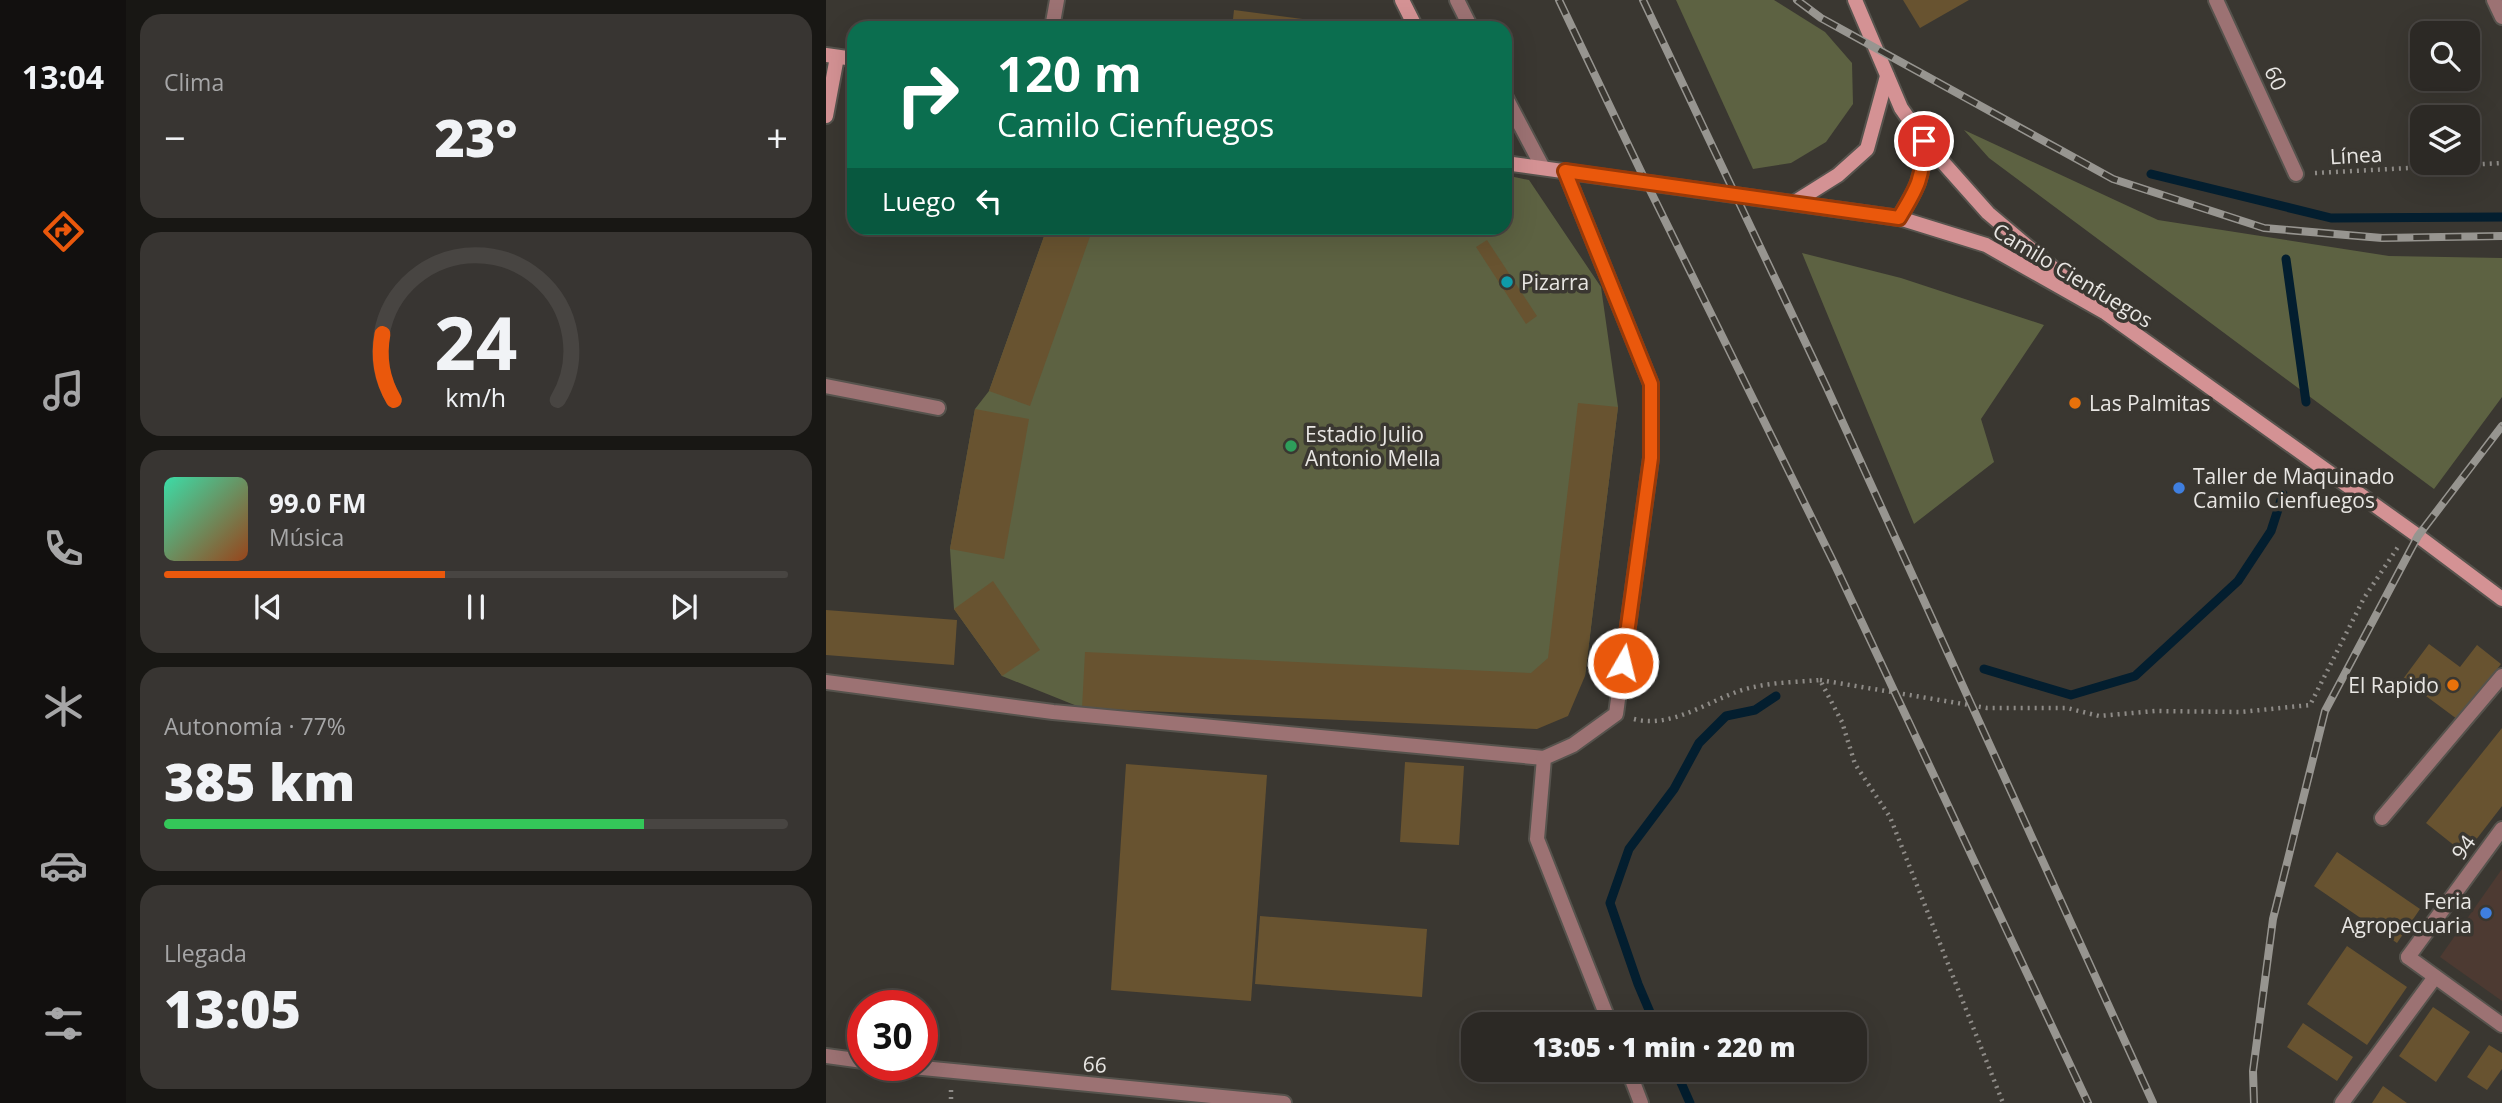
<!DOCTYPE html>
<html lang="es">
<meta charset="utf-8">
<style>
body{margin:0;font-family:"Open Sans",sans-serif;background:#383532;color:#f1f3f6;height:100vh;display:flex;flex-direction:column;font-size:26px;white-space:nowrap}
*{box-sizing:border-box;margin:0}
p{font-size:23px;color:#a6a6a7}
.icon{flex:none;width:38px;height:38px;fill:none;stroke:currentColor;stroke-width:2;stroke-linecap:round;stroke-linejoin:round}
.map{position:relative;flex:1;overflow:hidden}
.details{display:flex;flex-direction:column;gap:14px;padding:14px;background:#181714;width:700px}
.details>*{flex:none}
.banner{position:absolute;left:21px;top:21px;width:665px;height:214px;border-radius:21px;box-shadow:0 7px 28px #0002,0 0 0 2px #484542;background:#0b6e4f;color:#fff;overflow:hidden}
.tools{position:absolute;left:1584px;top:21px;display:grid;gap:14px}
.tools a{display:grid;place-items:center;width:70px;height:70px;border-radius:14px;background:#2c2925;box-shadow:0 7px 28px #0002,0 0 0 2px #484542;font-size:35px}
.speed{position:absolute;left:21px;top:990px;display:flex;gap:14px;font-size:35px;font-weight:700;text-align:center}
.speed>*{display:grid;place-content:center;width:91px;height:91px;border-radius:50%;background:#2c2925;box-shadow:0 7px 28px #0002,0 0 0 2px #484542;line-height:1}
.speed .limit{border:10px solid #d22;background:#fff;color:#111}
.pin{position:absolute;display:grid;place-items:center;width:60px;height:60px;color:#fff;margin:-30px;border:4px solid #fff;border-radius:50%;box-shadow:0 2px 7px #0007}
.me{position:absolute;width:77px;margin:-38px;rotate:8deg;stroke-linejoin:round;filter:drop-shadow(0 0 5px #0008)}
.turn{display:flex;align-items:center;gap:24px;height:147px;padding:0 35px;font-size:32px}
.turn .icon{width:91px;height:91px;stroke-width:2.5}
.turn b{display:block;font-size:49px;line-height:60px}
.then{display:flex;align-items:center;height:66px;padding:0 35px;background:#0003;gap:14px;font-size:26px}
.big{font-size:52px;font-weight:800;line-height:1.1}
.details .tile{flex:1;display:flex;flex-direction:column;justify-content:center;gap:10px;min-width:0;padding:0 24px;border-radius:21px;background:#383532}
.details .dial{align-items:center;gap:0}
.dial svg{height:182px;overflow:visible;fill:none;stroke:#484542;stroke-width:7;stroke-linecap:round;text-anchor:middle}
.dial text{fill:#f1f3f6;stroke:none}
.song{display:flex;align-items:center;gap:21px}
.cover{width:84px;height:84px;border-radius:10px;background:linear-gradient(135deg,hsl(160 70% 55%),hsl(20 70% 35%))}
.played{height:7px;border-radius:4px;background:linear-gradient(90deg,#ea580c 45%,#484542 45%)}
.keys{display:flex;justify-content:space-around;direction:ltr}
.heat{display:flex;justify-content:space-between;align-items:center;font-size:38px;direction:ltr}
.charge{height:10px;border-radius:5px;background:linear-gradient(90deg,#34c759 77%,#484542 0)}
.trip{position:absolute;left:635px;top:1012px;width:406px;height:70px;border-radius:21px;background:#2c2925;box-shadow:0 7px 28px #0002,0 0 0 2px #484542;font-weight:800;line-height:70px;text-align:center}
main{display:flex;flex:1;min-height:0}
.tab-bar{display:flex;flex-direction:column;width:126px;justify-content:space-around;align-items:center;background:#12100f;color:#a6a6a7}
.tab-bar .icon{width:49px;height:49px}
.tab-bar .active{color:#ea580c}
.tab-bar b{font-size:32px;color:#f1f3f6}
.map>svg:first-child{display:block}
.commercial{fill:#4d3a32}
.green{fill:#5d6242}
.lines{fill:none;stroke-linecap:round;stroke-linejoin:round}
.stream{stroke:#031e2f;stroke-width:9}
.building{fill:#685330}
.lane-casing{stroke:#56534d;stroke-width:18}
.street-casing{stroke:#56534d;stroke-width:18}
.secondary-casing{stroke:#56534d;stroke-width:18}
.path{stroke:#8e8b87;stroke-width:4.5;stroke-dasharray:2 5;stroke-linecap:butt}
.lane{stroke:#9c7273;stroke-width:14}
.street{stroke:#9c7273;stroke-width:14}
.secondary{stroke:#d49294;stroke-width:14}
.rail-casing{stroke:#979590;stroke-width:8}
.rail{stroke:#3a3731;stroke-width:5;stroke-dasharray:16;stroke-linecap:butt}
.route-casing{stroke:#983908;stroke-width:18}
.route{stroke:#ea580c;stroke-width:12}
.culture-dot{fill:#0f9aa8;stroke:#3a3731;stroke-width:2.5}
.food-dot{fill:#e8710a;stroke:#3a3731;stroke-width:2.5}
.leisure-dot{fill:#2e9e5b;stroke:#3a3731;stroke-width:2.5}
.shop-dot{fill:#3f7fe0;stroke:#3a3731;stroke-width:2.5}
.labels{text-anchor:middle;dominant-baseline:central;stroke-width:7;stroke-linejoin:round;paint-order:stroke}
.street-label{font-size:21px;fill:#e8e6e3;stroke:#3a3731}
.poi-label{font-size:21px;fill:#e8e6e3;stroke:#3a3731;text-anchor:start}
</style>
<main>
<nav class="tab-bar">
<b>13:04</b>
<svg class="icon active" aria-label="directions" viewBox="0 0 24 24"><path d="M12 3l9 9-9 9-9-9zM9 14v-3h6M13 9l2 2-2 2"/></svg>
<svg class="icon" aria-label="music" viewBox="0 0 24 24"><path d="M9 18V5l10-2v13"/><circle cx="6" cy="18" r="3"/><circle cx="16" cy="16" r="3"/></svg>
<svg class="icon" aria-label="phone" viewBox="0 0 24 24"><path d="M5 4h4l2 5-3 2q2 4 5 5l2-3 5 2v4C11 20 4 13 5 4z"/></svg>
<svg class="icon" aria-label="climate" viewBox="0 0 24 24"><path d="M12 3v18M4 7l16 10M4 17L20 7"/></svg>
<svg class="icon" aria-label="car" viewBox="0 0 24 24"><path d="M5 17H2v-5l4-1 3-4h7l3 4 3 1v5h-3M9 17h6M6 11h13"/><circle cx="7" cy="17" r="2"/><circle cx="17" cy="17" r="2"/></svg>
<svg class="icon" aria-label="filters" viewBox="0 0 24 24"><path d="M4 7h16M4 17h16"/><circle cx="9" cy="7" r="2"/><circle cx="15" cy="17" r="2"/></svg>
</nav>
<section class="details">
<div class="tile"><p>Clima</p>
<div class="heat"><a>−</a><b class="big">23°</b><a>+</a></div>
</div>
<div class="tile dial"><svg viewBox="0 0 100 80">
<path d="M14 69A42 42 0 1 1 86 69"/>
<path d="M14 69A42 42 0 0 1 9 40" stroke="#ea580c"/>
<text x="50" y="56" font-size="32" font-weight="700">24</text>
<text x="50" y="72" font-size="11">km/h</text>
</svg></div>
<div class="tile">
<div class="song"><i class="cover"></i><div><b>99.0 FM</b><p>Música</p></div></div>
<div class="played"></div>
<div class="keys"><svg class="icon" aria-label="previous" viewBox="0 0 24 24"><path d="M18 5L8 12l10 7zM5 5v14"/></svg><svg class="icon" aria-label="pause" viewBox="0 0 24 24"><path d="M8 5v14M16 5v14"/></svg><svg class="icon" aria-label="next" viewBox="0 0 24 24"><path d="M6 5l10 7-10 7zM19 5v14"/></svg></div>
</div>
<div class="tile"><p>Autonomía · 77%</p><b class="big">385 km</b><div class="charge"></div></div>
<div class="tile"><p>Llegada</p><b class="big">13:05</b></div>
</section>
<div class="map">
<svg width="1676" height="1103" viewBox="0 0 1676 1103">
<rect width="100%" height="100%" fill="#3a3731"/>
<!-- commercial -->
<path class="commercial" d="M 1676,869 L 1676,1001 L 1614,957 Z"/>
<!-- green -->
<g class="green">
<path d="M 850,0 L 948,0 L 999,32 L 1026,63 L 1027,104 L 1000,142 L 965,163 L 927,169 Z"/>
<path d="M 1138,130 L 1332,220 L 1563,256 L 1676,258 L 1676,397 L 1608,489 L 1163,158 Z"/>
<path d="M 679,175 L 703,180 L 775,287 L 792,407 L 759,676 L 256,708 L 176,676 L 128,609 L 124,549 L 149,409 L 163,391 L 221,228 L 679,228 Z"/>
<path d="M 976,253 L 1075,278 L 1218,325 L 1155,419 L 1168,462 L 1088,524 Z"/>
</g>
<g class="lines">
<!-- stream -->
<g class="stream">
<path d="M 1325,174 L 1505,218 L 1676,217"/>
<path d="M 1460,259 L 1480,402"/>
<path d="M 1158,669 L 1245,695 L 1309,676 L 1412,581 L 1445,531 L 1457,494"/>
<path d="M 829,1024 L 812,984 L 784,903 L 803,849 L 848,789 L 873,743 L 900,716 L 929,710 L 950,696"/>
<path d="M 849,1069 L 864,1103"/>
</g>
</g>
<!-- building -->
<g class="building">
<path d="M 1077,0 L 1143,0 L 1094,28 Z"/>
<path d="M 408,10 L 530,26 L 530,28 L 406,28 Z"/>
<path d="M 221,228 L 267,228 L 204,406 L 163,391 Z"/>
<path d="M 661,240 L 711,316 L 700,324 L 650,247 Z"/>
<path d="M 752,403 L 792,407 L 759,676 L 742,716 L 711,729 L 256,708 L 259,652 L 705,673 L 722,658 Z"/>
<path d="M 149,409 L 203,419 L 178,559 L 124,549 Z"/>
<path d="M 167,581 L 214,650 L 176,676 L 128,609 Z"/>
<path d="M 0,610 L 131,620 L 128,665 L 0,655 Z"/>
<path d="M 1603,644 L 1634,667 L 1651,645 L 1675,664 L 1631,719 L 1577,679 Z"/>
<path d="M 1676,728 L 1676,806 L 1639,854 L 1600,823 Z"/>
<path d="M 579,762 L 638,766 L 633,845 L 574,842 Z"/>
<path d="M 300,764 L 441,775 L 425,1001 L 285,990 Z"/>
<path d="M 1511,852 L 1594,909 L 1571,943 L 1488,886 Z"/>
<path d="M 434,916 L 601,929 L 596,997 L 429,984 Z"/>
<path d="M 1521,946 L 1581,987 L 1541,1045 L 1481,1004 Z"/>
<path d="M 1607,1007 L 1644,1032 L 1610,1082 L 1573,1056 Z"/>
<path d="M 1477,1023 L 1527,1057 L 1511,1081 L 1461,1047 Z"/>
<path d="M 1663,1045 L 1676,1053 L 1676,1069 L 1661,1090 L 1641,1077 Z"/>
<path d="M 1557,1086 L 1581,1103 L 1546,1103 Z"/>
</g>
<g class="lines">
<!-- lane casing -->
<g class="lane-casing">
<g id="lane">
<path d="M 631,0 L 645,28"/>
<path d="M 1390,0 L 1470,174"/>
<path d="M 226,28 L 231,0"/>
<path d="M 679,96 L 717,168"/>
<path d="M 0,386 L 112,408"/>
<path d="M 0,682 L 227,712 L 718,758"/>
<path d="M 1556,818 L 1676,676"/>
<path d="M 1582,957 L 1676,829"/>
<path d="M 1516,1103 L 1609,977"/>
</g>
</g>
<!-- street casing -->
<g class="street-casing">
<g id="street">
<path d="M 1668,0 L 1676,17"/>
<path d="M 739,171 L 825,384 L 825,458 L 790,714 L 747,745 L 718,758 L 711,839 L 784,1024"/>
<path d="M 1582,957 L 1676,1025"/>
<path d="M 0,1056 L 37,1061"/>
<path d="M 76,1066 L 458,1103"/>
<path d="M 802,1069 L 815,1103"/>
</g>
</g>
<!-- secondary casing -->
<g class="secondary-casing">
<g id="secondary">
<path d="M 576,0 L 590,28"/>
<path d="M 1029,0 L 1075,108 L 1098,141 L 1162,213 L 1253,290"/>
<path d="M 0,55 L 28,59"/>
<path d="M 0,116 L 11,57"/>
<path d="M 679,163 L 1073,218 L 1160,245 L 1280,313 L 1592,536 L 1676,599"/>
<path d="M 969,202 L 1012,175 L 1041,149 L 1061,76"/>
<path d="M 1073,218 C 1092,187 1097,178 1098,141"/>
</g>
</g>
<!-- path -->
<g class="path">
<path d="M 1489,173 L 1676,163"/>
<path d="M 994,680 L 1161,708 L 1241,708 L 1273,716 L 1329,711 L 1415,712 L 1484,705 L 1538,598 L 1572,547"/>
<path d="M 808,719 C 850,730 890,694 928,687 C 950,682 973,682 994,680 L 1016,722 L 1029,764 L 1064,817 L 1177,1103"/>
<path d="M 125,1090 L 125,1103"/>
</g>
<!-- lane -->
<use href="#lane" class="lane"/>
<!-- street -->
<use href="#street" class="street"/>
<!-- secondary -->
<use href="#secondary" class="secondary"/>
<!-- rail casing -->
<g class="rail-casing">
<g id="rail">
<path d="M 733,0 L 820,182 L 1008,563 L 1262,1103"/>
<path d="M 817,0 L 1001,388 L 1327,1103"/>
<path d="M 971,0 L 995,18 L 1287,179 L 1438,228 L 1556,238 L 1676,236"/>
<path d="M 1428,1103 L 1427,1071 L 1447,919 L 1499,711 L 1592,536 L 1676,426"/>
</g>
</g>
<!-- rail -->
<use href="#rail" class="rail"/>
</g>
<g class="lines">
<!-- route casing -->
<g class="route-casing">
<path id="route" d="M 797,663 L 825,458 L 825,384 L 739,171 L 1073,218 C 1092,187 1097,178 1098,141"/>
</g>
<!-- route -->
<use href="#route" class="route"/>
</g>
<!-- markers -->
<circle class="culture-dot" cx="681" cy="282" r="7"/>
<g class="food-dot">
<circle cx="1249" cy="403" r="7"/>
<circle cx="1627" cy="685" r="7"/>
</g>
<circle class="leisure-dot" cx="465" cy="446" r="7"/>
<g class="shop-dot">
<circle cx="1353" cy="488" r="7"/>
<circle cx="1660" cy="913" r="7"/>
</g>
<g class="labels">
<!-- street labels -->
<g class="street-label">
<text transform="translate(1450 78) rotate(65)">60</text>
<text transform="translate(1530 155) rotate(-3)">Línea</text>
<text transform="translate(1247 275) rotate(31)">Camilo Cienfuegos</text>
<text transform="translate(1637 847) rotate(-54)">94</text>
<text transform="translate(269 1064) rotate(5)">66</text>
</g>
<!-- poi labels -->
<g class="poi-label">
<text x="695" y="282">Pizarra</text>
<text x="1263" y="403">Las Palmitas</text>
<text x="479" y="434">Estadio Julio<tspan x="479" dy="24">Antonio Mella</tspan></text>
<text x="1367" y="476">Taller de Maquinado<tspan x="1367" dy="24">Camilo Cienfuegos</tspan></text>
<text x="1613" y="685" text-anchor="end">El Rapido</text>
<text x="1646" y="901" text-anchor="end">Feria<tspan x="1646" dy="24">Agropecuaria</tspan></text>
</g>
</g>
</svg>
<div class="tools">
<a><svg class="icon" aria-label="search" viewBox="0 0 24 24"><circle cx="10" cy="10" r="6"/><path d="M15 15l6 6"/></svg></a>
<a><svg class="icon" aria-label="layers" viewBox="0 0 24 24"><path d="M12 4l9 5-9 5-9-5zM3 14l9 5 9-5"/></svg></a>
</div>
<div class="speed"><div class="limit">30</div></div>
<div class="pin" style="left:1098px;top:141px;background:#d93025"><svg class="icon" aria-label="arrive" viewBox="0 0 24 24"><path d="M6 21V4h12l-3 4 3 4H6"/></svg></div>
<svg class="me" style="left:797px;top:663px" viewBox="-20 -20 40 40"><circle r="17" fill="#ea580c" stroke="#fff" stroke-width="3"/><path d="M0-11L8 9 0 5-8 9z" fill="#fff"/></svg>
<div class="trip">13:05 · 1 min · 220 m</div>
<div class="banner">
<div class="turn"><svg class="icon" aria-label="right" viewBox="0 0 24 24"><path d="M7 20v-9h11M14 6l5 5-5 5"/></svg><div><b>120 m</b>Camilo Cienfuegos</div></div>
<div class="then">Luego<svg class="icon" aria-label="left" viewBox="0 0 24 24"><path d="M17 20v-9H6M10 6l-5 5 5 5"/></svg></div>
</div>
</div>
</main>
